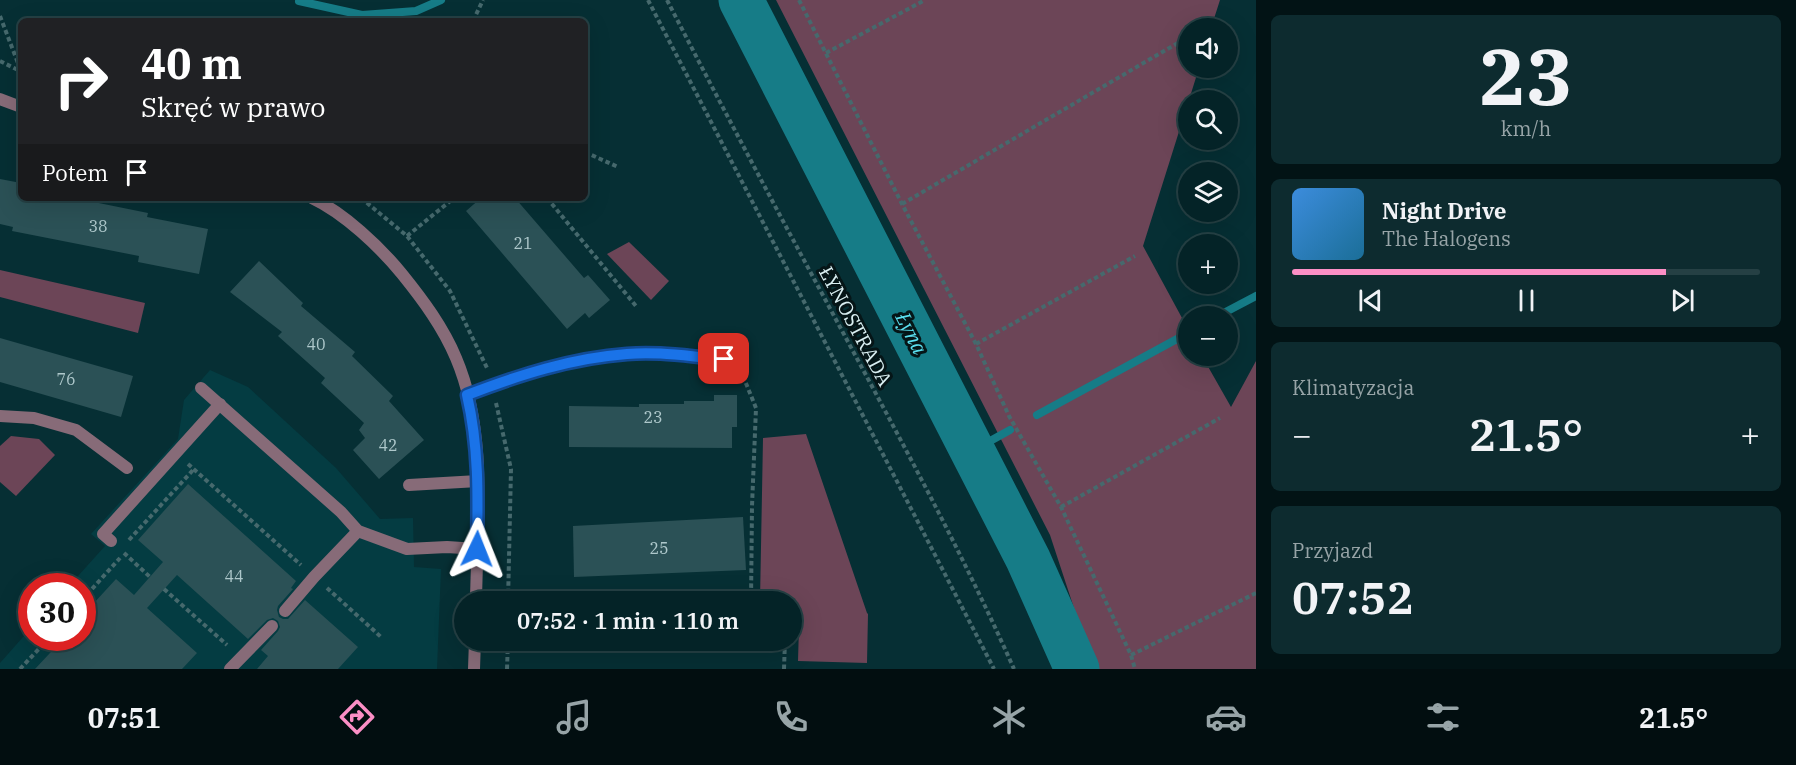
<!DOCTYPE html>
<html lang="pl">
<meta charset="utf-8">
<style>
body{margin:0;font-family:"IBM Plex Serif",serif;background:#0d2b2f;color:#f1f3f6;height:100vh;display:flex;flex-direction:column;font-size:22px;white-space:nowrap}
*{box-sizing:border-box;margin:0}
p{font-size:20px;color:#97a4a7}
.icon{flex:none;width:33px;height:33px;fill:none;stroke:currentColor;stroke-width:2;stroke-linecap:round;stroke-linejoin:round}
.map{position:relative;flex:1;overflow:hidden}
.details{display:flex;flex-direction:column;gap:15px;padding:15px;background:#021315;width:540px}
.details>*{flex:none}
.banner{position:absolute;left:18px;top:18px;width:570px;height:183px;border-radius:9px;box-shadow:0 6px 24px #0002,0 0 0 2px #254044;background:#202124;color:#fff;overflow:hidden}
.buttons{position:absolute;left:1178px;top:18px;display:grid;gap:12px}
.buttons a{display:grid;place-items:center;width:60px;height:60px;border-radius:50%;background:#042327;box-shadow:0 6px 24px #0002,0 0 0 2px #254044;font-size:30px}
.speed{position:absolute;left:18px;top:573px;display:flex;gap:12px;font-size:30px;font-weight:700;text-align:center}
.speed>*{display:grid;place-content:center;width:78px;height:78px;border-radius:50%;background:#042327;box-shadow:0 6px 24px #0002,0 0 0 2px #254044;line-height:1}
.speed .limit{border:9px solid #d22;background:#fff;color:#111}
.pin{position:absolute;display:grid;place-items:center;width:51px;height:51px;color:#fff;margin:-26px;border-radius:12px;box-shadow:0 3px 9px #0006}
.me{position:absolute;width:66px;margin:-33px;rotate:2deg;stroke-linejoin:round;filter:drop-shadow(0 0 4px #0008)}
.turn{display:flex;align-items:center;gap:21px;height:126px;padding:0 24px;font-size:27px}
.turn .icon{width:78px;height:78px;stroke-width:2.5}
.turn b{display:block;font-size:42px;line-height:51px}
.then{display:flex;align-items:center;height:57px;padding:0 24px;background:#0003;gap:12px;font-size:22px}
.big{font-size:45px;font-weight:600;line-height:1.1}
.details .widget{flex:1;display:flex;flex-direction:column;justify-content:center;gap:9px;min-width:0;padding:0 21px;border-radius:9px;background:#0d2b2f}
.details .dial{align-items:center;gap:0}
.dial b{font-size:78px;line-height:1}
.song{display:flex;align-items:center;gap:18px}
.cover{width:72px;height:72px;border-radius:9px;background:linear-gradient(135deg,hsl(210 70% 55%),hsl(200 70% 35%))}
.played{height:6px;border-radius:3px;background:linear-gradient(90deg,#fb8fc5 80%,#254044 80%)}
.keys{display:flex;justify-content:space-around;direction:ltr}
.heat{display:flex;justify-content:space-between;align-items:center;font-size:33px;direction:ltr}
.trip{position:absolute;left:454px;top:591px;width:348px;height:60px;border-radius:30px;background:#042327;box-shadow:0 6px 24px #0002,0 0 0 2px #254044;font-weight:600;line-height:60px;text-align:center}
.tabs{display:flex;height:96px;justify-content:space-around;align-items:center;background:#020e10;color:#97a4a7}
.tabs .icon{width:42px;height:42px}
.tabs .selected{color:#fb8fc5}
.tabs b{font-size:27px;color:#f1f3f6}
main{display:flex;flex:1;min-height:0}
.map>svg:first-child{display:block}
.built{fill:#043c42}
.green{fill:#6c4557}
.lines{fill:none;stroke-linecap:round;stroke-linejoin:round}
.stream{stroke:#167c87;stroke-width:8}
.river{stroke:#167c87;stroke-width:45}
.building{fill:#2b5156}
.path{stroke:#46696d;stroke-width:4;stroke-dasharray:4.5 3;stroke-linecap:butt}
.service{stroke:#876b78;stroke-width:12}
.minor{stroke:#876b78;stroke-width:12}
.route-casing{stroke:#114b97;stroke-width:15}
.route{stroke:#1a73e8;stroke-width:10}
.labels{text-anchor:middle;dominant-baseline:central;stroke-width:6;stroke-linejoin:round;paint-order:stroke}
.number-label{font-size:16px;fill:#aec8cb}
.street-label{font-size:20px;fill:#daeff2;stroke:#051517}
.water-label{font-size:21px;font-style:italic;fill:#5be0f0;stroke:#051517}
</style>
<main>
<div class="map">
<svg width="1256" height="669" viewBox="0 0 1256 669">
<rect width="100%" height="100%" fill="#062f34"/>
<!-- built -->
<path class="built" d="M 210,370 L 248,387 L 336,468 L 380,519 L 413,518 L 414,567 L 441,569 L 437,669 L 0,669 L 0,663 L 31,628 L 32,638 L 82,638 L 82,586 L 69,586 L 105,546 L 91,534 L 178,439 L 184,400 Z"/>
<!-- green -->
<g class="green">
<path d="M 776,0 L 1220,0 L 1211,28 L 1188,28 L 1188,68 L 1199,68 L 1143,246 L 1188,329 L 1188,356 L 1202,356 L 1231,407 L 1256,361 L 1256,669 L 1094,669 L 1050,535 Z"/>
<path d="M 629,242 L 669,281 L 651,300 L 607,254 Z"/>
<path d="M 0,270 L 145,303 L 138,333 L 0,297 Z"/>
<path d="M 806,434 L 867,613 L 868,614 L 867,663 L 798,661 L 799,626 L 792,625 L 792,602 L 760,601 L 763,438 Z"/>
<path d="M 11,436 L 39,439 L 55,455 L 16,496 L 0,482 L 0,446 Z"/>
</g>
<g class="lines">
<!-- stream -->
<g class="stream">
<path d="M 299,1 L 362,15 L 416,11 L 441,0"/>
<path d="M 1218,316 L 1256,296"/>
<path d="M 1037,415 L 1188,333"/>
<path d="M 972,451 L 1010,430"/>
</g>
<!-- river -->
<path class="river" d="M 741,0 L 1028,559 L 1077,669"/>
</g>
<!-- building -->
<g class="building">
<path d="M 0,179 L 21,183 L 21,198 L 74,198 L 148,213 L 147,217 L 208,229 L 199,274 L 138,262 L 139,256 L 12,231 L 13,227 L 0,224 Z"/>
<path d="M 481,198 L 515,198 L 584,278 L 588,275 L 610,300 L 589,318 L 585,313 L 567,329 L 466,211 Z"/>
<path d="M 259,261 L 303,303 L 301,306 L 355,352 L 352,356 L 393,396 L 389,401 L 424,440 L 379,479 L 353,450 L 365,438 L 359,430 L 364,423 L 321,383 L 325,378 L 278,336 L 282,332 L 230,292 Z"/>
<path d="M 0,338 L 133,376 L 121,417 L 0,382 Z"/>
<path d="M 714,395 L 737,395 L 737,427 L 732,427 L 732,448 L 569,447 L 569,406 L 639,407 L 639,404 L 684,404 L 684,401 L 714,401 Z"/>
<path d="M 188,484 L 296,581 L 291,588 L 293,589 L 278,606 L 277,610 L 279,617 L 283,619 L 288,619 L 305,600 L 358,647 L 338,669 L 257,669 L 268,656 L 261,650 L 278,631 L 280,627 L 278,621 L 273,618 L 267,620 L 248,639 L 177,575 L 147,608 L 197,653 L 182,669 L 35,669 L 64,638 L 82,638 L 82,616 L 116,579 L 134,595 L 163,562 L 138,540 Z"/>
<path d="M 743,517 L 746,570 L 574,577 L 573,526 Z"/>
</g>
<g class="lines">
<!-- path -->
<g class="path">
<path d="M 648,0 L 994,669"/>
<path d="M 667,0 C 719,101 772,201 826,301 C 891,422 958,543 1014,669"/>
<path d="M 799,0 L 902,204 L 976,344 L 1009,416 L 1061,507 L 1131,655 L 1135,669"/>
<path d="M 0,16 L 21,71"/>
<path d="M 473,21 L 483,0"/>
<path d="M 1203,28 L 1208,26"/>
<path d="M 826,53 L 925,0"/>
<path d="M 0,61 L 20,71"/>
<path d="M 585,152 L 618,167"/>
<path d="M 361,198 L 407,236 L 450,291 L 488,370"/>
<path d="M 547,198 L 636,306"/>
<path d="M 902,204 L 1188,37"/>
<path d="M 407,236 L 454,198"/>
<path d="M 976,344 L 1135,256"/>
<path d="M 743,376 L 756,408 L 752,506 L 751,602"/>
<path d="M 496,403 L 511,469 L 508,602"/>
<path d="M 188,464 L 301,565"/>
<path d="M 1061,507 L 1220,418"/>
<path d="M 129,540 L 193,470"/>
<path d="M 124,553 L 150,577"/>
<path d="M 327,588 L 381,637"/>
<path d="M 164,589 L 227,645"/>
<path d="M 82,600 L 120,558"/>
<path d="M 1131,655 L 1256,593"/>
<path d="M 20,669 L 49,638"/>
<path d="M 507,669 L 508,640"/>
<path d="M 784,669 L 785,640"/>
</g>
<!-- service -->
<g class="service">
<path d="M 201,388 L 341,512 L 358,531 L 407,549 L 447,547 L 477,549"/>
<path d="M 467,395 C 519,375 572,357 628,354 C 666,351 705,357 743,360"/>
<path d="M 0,416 L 34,418 L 76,430 L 127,468"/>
<path d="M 409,485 L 478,481"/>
<path d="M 111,541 L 103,534 L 220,404"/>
<path d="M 285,611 L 314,577 L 358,531"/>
<path d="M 230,669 L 272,626"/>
</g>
<!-- minor -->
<g class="minor">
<path d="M 0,99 L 21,107"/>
<path d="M 312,198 C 344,213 380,247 402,274 C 423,300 443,327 456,358 C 488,433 477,523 476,602"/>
<path d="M 474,669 L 475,640"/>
</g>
</g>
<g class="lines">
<!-- route casing -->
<g class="route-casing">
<path id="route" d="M 477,549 C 478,496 479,447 467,395 C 519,375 572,358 627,354 C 659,351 692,357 724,359"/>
</g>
<!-- route -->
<use href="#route" class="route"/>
</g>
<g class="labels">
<!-- number labels -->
<g class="number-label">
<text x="98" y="226">38</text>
<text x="523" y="243">21</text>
<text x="316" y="344">40</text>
<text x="66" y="379">76</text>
<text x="653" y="417">23</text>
<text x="388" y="445">42</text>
<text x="659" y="548">25</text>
<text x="234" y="576">44</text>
</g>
<!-- street labels -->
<g class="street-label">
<text transform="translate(856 326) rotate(62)">ŁYNOSTRADA</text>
</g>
<!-- water labels -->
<g class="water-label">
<text transform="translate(912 333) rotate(63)">Łyna</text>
</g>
</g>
</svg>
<div class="buttons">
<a><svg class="icon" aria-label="sound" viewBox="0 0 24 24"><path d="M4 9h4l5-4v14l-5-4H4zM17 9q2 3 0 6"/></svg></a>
<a><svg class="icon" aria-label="search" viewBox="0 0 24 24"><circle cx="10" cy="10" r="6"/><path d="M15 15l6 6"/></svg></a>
<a><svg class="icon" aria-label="layers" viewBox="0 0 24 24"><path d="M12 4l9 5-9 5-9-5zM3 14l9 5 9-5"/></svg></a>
<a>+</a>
<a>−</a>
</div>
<div class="speed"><div class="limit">30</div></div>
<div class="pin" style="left:724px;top:359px;background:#d93025"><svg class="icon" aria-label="arrive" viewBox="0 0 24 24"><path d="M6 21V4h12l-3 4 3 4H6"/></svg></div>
<svg class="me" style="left:477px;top:549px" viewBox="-20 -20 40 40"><path d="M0-17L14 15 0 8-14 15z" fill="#1a73e8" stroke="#fff" stroke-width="4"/></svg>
<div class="trip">07:52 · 1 min · 110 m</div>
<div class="banner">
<div class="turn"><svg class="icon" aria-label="right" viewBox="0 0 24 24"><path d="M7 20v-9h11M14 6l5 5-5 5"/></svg><div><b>40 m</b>Skręć w prawo</div></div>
<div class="then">Potem<svg class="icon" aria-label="arrive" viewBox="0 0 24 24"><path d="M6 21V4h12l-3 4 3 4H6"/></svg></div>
</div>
</div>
<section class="details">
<div class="widget dial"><b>23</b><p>km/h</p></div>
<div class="widget">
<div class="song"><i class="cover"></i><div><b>Night Drive</b><p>The Halogens</p></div></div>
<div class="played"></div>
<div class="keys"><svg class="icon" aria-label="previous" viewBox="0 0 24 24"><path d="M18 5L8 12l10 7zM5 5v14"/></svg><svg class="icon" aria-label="pause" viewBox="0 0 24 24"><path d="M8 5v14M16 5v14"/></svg><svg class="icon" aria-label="next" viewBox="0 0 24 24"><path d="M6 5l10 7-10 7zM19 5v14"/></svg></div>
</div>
<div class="widget"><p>Klimatyzacja</p>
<div class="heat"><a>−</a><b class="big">21.5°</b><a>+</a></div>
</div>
<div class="widget"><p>Przyjazd</p><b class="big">07:52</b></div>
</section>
</main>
<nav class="tabs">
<b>07:51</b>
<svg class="icon selected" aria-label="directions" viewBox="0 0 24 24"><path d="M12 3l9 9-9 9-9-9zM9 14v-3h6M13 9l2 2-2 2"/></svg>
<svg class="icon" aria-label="music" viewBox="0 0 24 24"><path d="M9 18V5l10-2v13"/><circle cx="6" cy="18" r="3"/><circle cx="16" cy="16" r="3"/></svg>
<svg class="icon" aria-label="phone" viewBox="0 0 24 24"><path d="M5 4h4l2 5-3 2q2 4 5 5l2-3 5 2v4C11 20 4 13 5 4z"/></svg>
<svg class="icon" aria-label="climate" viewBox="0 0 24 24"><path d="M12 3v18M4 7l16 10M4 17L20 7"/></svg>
<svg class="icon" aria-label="car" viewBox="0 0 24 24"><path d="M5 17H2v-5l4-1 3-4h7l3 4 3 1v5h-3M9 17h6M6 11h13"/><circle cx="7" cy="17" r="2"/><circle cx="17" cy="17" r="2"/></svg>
<svg class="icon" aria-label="filters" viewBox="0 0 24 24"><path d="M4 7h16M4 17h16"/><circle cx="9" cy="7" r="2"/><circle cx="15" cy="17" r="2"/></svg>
<b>21.5°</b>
</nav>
